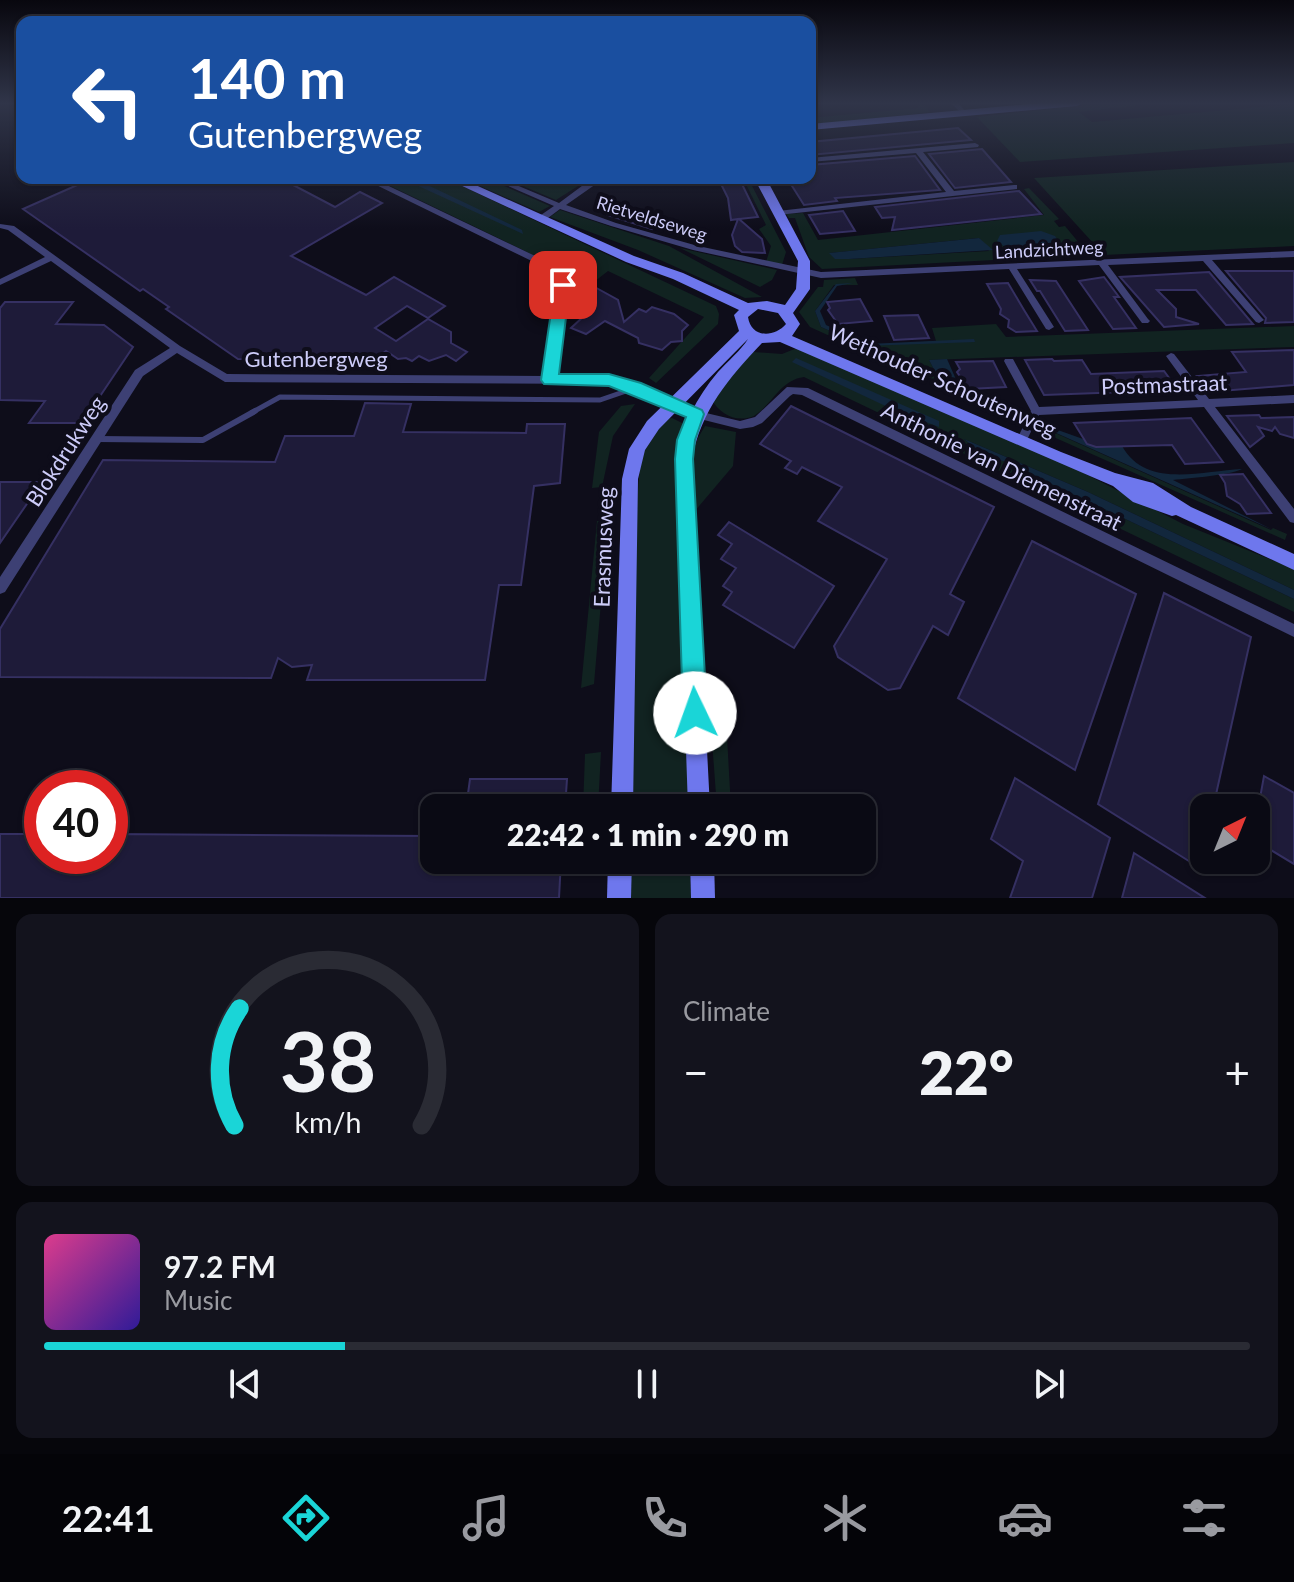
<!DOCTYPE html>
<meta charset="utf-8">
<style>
body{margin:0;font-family:Lato,sans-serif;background:#13131d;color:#f1f3f6;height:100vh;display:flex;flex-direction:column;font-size:30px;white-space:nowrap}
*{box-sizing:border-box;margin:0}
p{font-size:26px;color:#999aa0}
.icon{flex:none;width:44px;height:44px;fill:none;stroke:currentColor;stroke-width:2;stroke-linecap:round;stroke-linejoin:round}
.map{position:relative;height:898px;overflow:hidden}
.panel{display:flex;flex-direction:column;gap:16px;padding:16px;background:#06060b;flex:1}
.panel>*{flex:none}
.hud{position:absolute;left:16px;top:16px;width:800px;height:168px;border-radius:16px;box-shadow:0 2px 6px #0004,0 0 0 2px #2a2b34;background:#1a4fa0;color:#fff;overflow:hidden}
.needle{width:52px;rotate:43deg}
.fabs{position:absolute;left:1190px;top:794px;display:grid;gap:16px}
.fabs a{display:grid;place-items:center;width:80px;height:80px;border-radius:16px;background:#0a0a14;box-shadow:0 2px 6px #0004,0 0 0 2px #2a2b34;font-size:40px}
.speed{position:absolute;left:24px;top:770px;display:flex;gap:16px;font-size:40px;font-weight:700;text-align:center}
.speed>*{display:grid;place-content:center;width:104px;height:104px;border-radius:50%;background:#0a0a14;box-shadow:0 2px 6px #0004,0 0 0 2px #2a2b34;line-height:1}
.speed .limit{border:12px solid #d22;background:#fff;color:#111}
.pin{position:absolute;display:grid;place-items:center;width:68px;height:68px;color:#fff;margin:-34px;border-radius:16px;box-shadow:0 4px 12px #0006}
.me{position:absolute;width:88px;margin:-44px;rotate:357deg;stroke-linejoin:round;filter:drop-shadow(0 0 6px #0008)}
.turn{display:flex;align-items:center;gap:28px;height:168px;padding:0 40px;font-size:36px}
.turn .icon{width:104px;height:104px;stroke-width:2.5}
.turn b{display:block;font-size:56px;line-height:68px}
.big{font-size:60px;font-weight:800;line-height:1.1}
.panel .widget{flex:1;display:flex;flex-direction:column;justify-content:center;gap:12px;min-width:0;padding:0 28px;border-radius:16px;background:#13131d}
.panel .dial{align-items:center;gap:0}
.dial svg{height:208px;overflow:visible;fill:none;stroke:#2a2b34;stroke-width:7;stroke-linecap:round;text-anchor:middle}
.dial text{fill:#f1f3f6;stroke:none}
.song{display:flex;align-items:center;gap:24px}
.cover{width:96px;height:96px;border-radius:12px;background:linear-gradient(135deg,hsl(330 70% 55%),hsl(250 70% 35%))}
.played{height:8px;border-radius:4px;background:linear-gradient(90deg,#1ad5d7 25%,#2a2b34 25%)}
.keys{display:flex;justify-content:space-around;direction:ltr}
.heat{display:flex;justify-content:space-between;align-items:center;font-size:44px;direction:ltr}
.panel .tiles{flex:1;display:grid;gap:16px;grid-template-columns:1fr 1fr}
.widget:last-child{grid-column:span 2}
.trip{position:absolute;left:420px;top:794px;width:456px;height:80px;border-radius:16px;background:#0a0a14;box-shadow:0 2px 6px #0004,0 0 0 2px #2a2b34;font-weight:800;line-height:80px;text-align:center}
.dock{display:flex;height:128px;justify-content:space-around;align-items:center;background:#040408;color:#999aa0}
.dock .icon{width:56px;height:56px}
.dock .on{color:#1ad5d7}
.dock b{font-size:36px;color:#f1f3f6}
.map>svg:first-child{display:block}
.green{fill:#112321;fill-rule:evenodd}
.water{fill:#12273d}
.building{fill:#1e1b39;stroke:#353062;stroke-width:2}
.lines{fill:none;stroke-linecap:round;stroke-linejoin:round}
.lane-far1{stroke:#3d4074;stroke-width:5}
.lane{stroke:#3d4074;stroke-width:6}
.street{fill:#3d4074;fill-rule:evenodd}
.secondary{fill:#6e77ed;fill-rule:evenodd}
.route{fill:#1ad5d7;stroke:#118a8c;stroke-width:2}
.labels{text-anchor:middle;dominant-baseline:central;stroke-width:8;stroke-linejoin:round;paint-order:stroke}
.far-street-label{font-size:18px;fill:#cdccf9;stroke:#0e0d1a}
.street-label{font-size:22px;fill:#cdccf9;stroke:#0e0d1a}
</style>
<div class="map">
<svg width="1294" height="898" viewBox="0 0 1294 898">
<rect width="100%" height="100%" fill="#0e0d1a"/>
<!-- green -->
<g class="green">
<path d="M 916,103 L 924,103 L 930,112 L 818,125 L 810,123 L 810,118 L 919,108 Z"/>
<path d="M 1106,103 L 1157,103 L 1079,112 L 1092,122 L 1294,104 L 1294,143 L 1020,162 L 977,117 Z"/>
<path d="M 1294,162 L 1294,246 L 1104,255 L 1034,178 Z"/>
<path d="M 374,178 L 445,178 L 716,306 L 719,314 L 718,324 L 656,383 L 649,378 L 704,317 L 608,271 L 585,289 L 564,293 L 566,274 L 560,268 Z"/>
<path d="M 462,178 L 486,178 L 550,206 L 539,212 Z"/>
<path d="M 504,178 L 561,178 L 578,186 L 556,200 Z"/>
<path d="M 743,178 L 748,178 L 786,252 L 782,265 L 766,262 L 771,246 L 759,229 L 766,225 Z"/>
<path d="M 1029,188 L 1059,219 L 1054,221 L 1059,227 L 1065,226 L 1089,255 L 822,269 L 809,257 L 795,218 L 789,218 L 786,214 L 803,213 L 818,240 L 1044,215 L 1024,189 ZM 979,238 L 989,251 L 849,259 L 830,253 Z"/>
<path d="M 560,210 L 669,246 L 762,297 L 745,298 L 638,250 L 550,217 Z"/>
<path d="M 680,248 L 777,270 L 772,280 L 760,287 Z"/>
<path d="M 855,278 L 858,285 L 834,285 L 815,311 L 821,327 L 865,346 L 936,341 L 932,328 L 996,324 L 1006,337 L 1294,326 L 1294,347 L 929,360 L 940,381 L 907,371 L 810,327 L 799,312 L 818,287 L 823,287 L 824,280 Z"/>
<path d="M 797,348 L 1068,465 L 1183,524 L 1294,569 L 1294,590 L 1088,492 L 964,439 L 986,457 L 1003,461 L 1294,599 L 1294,612 L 804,377 C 780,380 773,404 754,416 C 736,423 721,415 711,399 L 753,352 L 782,354 Z"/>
<path d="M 635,404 L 613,436 L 602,487 L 592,488 L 599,432 L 621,406 Z"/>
<path d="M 672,418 L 682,423 L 690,808 L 632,808 L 635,527 L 641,454 L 666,419 Z"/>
<path d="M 705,426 L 736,432 L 733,466 L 694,512 L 691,450 Z"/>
<path d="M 1042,427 L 1271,530 L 1273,528 L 1287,534 L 1285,540 L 1040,431 Z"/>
<path d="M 597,521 L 608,521 L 594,684 L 581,688 Z"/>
<path d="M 709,700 L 725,701 L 731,808 L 717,808 Z"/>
<path d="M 601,752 L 598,808 L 583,808 L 585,754 Z"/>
<path d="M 631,860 L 690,860 L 691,898 L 629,898 Z"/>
</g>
<!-- water -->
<g class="water">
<path d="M 401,178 L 413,178 L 522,230 L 523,234 Z"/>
<path d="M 1041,231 L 1055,236 L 1060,243 L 1058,249 L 1010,251 L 997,241 L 1000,235 Z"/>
<path d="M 979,238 L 993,250 L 849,259 L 835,259 L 829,253 Z"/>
<path d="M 853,283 L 837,286 L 820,311 L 826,325 L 868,344 L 974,339 L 975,342 L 865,346 L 821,327 L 815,311 L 836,284 Z"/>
<path d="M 796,358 L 939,421 L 939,427 L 894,410 L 792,362 Z"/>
<path d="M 947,359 L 958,384 L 1012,410 L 1012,414 L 940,381 L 929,360 Z"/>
<path d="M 1055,429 L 1083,439 L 1087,444 L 1122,446 C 1146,489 1201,471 1242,469 C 1232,475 1190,478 1173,480 L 1273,530 L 1054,432 Z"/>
<path d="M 964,439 L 1088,492 L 1294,590 L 1294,599 L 1003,461 L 986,457 Z"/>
</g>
<!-- building -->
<g class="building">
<path d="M 958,128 L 971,140 L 810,155 L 810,142 Z"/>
<path d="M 982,149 L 1011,182 L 955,188 L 929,154 Z"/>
<path d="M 915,156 L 940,190 L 835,198 L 837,201 L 804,205 L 787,178 L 810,178 L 810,165 Z"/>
<path d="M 93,178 L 280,178 L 335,207 L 360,192 L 382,203 L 291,256 L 366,295 L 394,277 L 445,306 L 428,318 L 407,306 L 375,328 L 396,341 L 428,319 L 451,332 L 451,343 L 467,352 L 456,361 L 446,355 L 429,361 L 419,356 L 412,361 L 406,358 L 398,359 L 386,351 L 363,368 L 335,368 L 336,360 L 238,359 L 166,309 L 169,307 L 143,289 L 140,291 L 23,209 Z"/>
<path d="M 718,178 L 739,178 L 758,217 L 739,219 L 762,239 L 765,253 L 742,252 L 735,246 L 732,235 L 738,219 L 731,220 L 728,198 Z"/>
<path d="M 1019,191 L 1041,214 L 892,230 L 895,217 L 882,218 L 875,207 Z"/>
<path d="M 618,205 L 660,219 L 652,229 L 608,215 Z"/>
<path d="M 843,211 L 855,231 L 820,234 L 809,215 Z"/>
<path d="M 1226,271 L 1294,271 L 1294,322 L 1265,323 L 1266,318 Z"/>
<path d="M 1209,272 L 1253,324 L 1226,325 L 1196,290 L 1157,290 L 1176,309 L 1176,317 L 1199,324 L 1164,327 L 1120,277 Z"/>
<path d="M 1104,277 L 1119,297 L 1114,297 L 1136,328 L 1113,329 L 1079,281 Z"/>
<path d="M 1030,280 L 1056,281 L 1088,330 L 1065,331 L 1040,291 L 1037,291 Z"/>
<path d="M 1008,283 L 1024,310 L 1037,331 L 1016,332 L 1008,327 L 1009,320 L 1000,314 L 1001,309 L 987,284 Z"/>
<path d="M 591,285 L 618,300 L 624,322 L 639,309 L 646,312 L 652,307 L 674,314 L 688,325 L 682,331 L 682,341 L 671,342 L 662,350 L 639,343 L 638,338 L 605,321 L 586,334 L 571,328 L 595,306 L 576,296 Z"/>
<path d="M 860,299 L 872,321 L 838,324 L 828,310 L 830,308 L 827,302 Z"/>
<path d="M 5,302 L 73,302 L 56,324 L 104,325 L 133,347 L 82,423 L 29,423 L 45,401 L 0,400 L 0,308 Z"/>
<path d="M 918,315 L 929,338 L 894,340 L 884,316 Z"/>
<path d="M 1294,350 L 1294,385 L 1209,392 L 1197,376 L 1246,372 L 1232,352 Z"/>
<path d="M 1052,359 L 1054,361 L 1082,360 L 1091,374 L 1164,371 L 1178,390 L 1044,395 L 1025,360 Z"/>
<path d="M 993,361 L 1006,387 L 969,389 L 957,372 L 960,369 L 956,362 Z"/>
<path d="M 365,403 L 411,404 L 403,432 L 526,433 L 527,424 L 565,424 L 560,483 L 534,486 L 521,585 L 499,585 L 485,680 L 307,680 L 312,665 L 292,667 L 278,658 L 271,678 L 0,677 L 0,629 L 103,460 L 275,462 L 285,436 L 354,436 Z"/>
<path d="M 791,406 L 994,507 L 950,594 L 964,602 L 948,635 L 933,626 L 900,688 L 888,690 L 838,657 L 834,646 L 887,559 L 818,521 L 842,487 L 802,467 L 797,474 L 785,468 L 791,461 L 760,444 Z"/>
<path d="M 1259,415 L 1261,418 L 1294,417 L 1294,438 L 1280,434 L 1275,427 L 1272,431 L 1258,427 L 1264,436 L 1250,447 L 1227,416 Z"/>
<path d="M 1191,418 L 1223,462 L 1185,464 L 1172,445 L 1096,447 L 1087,444 L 1074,423 Z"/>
<path d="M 1243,474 L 1271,513 L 1247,514 L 1240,504 L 1227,496 L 1225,483 L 1220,475 Z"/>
<path d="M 0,482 L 42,482 L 0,543 Z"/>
<path d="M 729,522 L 834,586 L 794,648 L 723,605 L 732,592 L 723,586 L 736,568 L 721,559 L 732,544 L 718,535 Z"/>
<path d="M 1032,541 L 1136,594 L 1075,770 L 958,698 Z"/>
<path d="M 1164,593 L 1251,637 L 1213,808 L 1204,808 L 1204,851 L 1200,868 L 1098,804 Z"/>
<path d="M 1264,776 L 1294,793 L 1294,864 L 1256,841 L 1256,820 Z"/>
<path d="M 1015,778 L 1110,838 L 1092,898 L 1010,898 L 1023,861 L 991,839 Z"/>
<path d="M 470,779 L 567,779 L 565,808 L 466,808 Z"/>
<path d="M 0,834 L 42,834 L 42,856 L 110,856 L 110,834 L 434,836 L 434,860 L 561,860 L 559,898 L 0,898 Z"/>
<path d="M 1134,853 L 1205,898 L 1122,898 Z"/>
</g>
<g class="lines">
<!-- lane-far1 -->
<path class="lane-far1" d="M 251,413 L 280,397 L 600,400 L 632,389"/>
<!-- lane -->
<path class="lane" d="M 97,439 L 203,440 L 255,411"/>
<!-- street -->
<g class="street">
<path d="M 951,103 L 958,103 L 967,113 L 962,114 Z"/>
<path d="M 975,143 L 979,145 L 978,147 L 923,152 L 954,191 L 1014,185 L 1017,185 L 1017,189 L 778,215 L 774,213 L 778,211 L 946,192 L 916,153 L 810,162 L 810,158 Z"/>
<path d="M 362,178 L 372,178 L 552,264 L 564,273 L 567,285 L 556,376 L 609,376 L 706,413 L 740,421 L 755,417 L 787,387 L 808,388 L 1294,624 L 1294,637 L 802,395 L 793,394 L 790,396 L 762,423 L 753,427 L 740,429 L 700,419 L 608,384 L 225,382 L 177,353 L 143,376 L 5,592 L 0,594 L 0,577 L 135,370 L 170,348 L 51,261 L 0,285 L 0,279 L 45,257 L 8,230 L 0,228 L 0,224 L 14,226 L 180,346 L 227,374 L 545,376 L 559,285 L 557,276 L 546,268 Z"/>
<path d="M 490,178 L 500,178 L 559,203 L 590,180 L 616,178 L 596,184 L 566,205 L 616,223 L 698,246 L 821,272 L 1294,251 L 1294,257 L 1212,260 L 1262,318 L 1264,320 L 1259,323 L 1256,322 L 1203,261 L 1108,265 L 1148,319 L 1150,321 L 1148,323 L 1142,323 L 1099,265 L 1017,269 L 1054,327 L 1049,330 L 1046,329 L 1009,269 L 821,278 L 693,250 L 611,226 L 560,209 L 544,221 L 538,221 L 538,217 L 554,206 Z"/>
<path d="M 1171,353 L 1174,354 L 1209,399 L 1294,395 L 1294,403 L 1215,407 L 1294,509 L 1294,523 L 1290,522 L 1204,407 L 1039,415 L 1025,444 L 1017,444 L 1016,441 L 1031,411 L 1004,361 L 1005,359 L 1013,359 L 1039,407 L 1198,400 L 1166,356 Z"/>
</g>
<!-- secondary -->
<g class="secondary">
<path d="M 1041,103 L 1082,103 L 1077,106 L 810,130 L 810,124 Z"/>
<path d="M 445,178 L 460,178 L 634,256 L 683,273 L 748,303 L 767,301 L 785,305 L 796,289 L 798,261 L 754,178 L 766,178 L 810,261 L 810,289 L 793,313 L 800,324 L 792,336 L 1061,452 L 1115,473 L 1153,483 L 1191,507 L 1294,554 L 1294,570 L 1176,515 L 1172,516 L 1133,502 L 1113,486 L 780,342 L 762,343 C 729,378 701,410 692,459 L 710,808 L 688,808 L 676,459 C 682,426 696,398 718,372 C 728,361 741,350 748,339 L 659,429 L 645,450 L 638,479 L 633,808 L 611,808 L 622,479 L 629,449 L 647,421 L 739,331 L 734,315 L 739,310 L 673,279 L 626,262 ZM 758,309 L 778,313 L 786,324 C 774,338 751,338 748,317 Z"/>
<path d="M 608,860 L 632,860 L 631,898 L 607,898 Z"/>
<path d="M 690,860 L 714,860 L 715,898 L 691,898 Z"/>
</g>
</g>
<!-- sky -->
<linearGradient id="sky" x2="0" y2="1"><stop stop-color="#08070e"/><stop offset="0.45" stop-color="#303549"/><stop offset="1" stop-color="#303549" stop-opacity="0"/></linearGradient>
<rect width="1294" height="229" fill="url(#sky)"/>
<!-- route -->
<path class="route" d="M 563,281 L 570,285 L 559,374 L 609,374 L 641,383 L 702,410 L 704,414 L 695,440 L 693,459 L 707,713 L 704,721 L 695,725 L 687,721 L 683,713 L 675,459 L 677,440 L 686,417 L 609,386 L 544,384 L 541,380 L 555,285 Z"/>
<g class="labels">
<!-- far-street labels -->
<g class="far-street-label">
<text transform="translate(652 218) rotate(17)">Rietveldseweg</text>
<text transform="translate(1049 249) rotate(-3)">Landzichtweg</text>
</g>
<!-- street labels -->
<g class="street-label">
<text x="316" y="358">Gutenbergweg</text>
<text transform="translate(943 380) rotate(24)">Wethouder Schoutenweg</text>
<text transform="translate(1164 384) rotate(-2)">Postmastraat</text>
<text transform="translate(65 451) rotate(-57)">Blokdrukweg</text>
<text transform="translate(1002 466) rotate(26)">Anthonie van Diemenstraat</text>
<text transform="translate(603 547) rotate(-88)">Erasmusweg</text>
</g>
</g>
</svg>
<div class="fabs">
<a><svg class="needle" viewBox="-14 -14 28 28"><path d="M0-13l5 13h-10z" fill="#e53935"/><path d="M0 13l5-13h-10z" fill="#999aa0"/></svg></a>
</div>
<div class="speed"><div class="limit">40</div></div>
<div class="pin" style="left:563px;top:285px;background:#d93025"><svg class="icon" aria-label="arrive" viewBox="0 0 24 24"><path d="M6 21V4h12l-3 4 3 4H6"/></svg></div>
<svg class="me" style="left:695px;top:713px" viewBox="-20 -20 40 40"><circle r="19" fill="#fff"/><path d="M0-13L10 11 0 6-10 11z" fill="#1ad5d7"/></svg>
<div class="trip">22:42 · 1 min · 290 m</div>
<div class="hud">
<div class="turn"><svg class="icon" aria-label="left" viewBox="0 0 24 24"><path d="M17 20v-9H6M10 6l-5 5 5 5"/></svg><div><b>140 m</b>Gutenbergweg</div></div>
</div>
</div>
<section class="panel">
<div class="tiles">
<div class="widget dial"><svg viewBox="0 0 100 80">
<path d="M14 69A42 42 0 1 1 86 69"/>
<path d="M14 69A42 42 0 0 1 16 24" stroke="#1ad5d7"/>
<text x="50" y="56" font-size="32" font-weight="700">38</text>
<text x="50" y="72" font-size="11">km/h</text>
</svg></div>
<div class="widget"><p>Climate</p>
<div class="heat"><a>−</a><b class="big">22°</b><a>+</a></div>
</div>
<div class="widget">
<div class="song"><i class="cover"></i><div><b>97.2 FM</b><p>Music</p></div></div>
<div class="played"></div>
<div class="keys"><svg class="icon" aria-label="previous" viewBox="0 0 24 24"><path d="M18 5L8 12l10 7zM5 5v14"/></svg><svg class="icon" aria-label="pause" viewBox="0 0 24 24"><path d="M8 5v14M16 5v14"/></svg><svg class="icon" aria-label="next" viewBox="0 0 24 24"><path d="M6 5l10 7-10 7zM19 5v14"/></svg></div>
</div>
</div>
</section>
<nav class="dock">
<b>22:41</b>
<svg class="icon on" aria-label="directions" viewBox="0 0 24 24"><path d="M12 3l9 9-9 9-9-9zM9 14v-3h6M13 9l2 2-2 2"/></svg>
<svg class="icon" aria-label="music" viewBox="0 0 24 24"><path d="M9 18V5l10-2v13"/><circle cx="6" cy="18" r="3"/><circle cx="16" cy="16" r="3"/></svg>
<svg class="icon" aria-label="phone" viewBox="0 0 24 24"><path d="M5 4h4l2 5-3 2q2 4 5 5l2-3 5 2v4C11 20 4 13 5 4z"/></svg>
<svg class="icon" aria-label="climate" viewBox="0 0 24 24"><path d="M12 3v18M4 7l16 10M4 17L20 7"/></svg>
<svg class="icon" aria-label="car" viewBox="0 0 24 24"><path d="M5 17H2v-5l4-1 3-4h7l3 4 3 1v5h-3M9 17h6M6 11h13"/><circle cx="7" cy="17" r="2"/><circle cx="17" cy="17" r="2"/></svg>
<svg class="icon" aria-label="filters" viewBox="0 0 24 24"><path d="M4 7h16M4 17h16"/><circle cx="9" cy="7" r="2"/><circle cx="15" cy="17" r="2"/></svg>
</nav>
